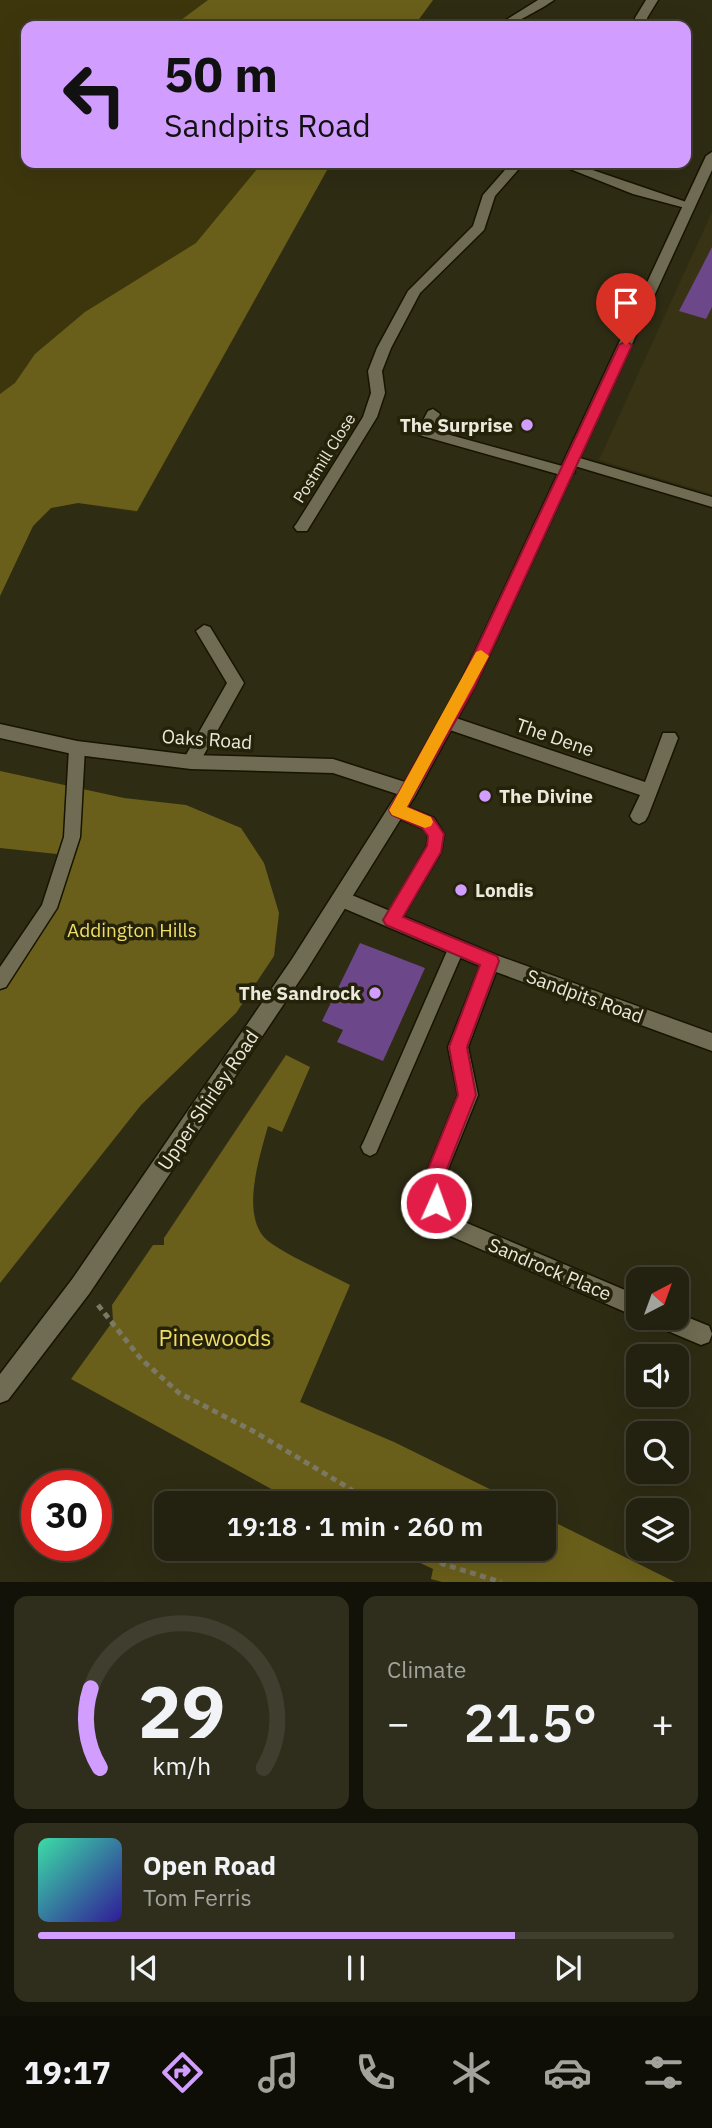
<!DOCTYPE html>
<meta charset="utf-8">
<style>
body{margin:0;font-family:"IBM Plex Sans",sans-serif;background:#2f2e1d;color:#f1f3f6;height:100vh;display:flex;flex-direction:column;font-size:26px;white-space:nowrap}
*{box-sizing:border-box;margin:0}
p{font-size:23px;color:#a3a39e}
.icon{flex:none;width:38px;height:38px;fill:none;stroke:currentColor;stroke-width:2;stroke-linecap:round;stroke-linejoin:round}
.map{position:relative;height:1582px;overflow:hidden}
.side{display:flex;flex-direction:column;gap:14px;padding:14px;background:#131208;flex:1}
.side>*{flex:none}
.banner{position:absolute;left:21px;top:21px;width:670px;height:147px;border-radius:14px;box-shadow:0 7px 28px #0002,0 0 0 2px #403e2f;background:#d19dfe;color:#111;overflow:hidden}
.needle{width:46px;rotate:41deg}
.tools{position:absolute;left:626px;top:1267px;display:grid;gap:14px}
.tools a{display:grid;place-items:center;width:63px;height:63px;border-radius:14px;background:#23210f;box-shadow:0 7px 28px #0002,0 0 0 2px #403e2f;font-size:35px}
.speed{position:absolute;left:21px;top:1470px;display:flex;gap:14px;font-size:35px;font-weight:700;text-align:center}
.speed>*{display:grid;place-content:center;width:91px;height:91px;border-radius:50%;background:#23210f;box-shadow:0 7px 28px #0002,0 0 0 2px #403e2f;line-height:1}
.speed .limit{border:10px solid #d22;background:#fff;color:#111}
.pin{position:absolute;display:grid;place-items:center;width:60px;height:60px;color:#fff;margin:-72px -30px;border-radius:50% 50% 50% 0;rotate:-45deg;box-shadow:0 0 7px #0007}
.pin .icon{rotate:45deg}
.me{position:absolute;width:77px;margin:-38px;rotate:2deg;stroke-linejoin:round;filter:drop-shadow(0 0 5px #0008)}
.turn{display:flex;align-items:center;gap:24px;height:147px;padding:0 28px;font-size:32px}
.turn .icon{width:91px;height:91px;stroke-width:2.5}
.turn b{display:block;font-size:49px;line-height:60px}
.big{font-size:52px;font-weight:600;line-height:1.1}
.side .card{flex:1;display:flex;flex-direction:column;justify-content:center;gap:10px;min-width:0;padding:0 24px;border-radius:14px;background:#2f2e1d}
.side .dial{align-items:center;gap:0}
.dial svg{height:182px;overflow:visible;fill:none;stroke:#403e2f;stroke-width:7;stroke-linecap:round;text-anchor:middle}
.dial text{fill:#f1f3f6;stroke:none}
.song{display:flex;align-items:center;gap:21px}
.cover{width:84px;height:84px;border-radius:10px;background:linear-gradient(135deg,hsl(160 70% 55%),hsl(250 70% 35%))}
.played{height:7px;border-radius:4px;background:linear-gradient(90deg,#d19dfe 75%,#403e2f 75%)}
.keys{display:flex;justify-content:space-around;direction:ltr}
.heat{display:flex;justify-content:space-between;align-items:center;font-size:38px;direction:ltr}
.side .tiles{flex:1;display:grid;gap:14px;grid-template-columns:1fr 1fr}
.card:last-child{grid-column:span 2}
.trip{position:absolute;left:154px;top:1491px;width:402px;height:70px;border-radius:14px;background:#23210f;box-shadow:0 7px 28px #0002,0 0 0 2px #403e2f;font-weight:600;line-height:70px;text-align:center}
.menu{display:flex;height:112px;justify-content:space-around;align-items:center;background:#0e0d06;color:#a3a39e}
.menu .icon{width:49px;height:49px}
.menu .current{color:#d19dfe}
.menu b{font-size:32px;color:#f1f3f6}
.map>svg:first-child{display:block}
.built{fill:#383314}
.green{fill:#3d360d}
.forest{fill:#6a5f1a}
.building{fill:#6c4789}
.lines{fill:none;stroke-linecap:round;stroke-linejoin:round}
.lane-casing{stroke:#171400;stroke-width:3}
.street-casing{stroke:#171400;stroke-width:3}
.secondary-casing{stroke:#171400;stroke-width:3}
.path{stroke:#7b7864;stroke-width:5;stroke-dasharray:6 4.5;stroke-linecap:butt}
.lane{fill:#706c53;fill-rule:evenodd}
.street{fill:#706c53;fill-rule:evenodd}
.secondary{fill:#706c53;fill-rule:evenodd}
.route{fill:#e11d48;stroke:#92132f;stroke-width:2}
.slow{fill:#f59e0b}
.poi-dot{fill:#d19dfe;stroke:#25220a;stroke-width:2.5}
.labels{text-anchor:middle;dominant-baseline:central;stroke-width:7;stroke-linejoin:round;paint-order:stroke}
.far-street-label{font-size:16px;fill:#ebe9db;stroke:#25220a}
.poi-label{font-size:19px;font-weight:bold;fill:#ebe9db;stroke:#25220a;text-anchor:end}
.street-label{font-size:19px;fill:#ebe9db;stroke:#25220a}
.park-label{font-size:19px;fill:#f0dd66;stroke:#25220a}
.near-park-label{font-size:23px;fill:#f0dd66;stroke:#25220a}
</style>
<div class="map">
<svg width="712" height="1582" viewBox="0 0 712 1582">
<rect width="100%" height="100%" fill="#2f2c14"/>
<!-- built -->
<path class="built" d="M 712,212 L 712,494 L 599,460 Z"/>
<!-- green -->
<path class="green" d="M 0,0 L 433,0 L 414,26 L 26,26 L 26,163 L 331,163 L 137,512 L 78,503 L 51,508 L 33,526 L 0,596 Z"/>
<!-- forest -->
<g class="forest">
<path d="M 208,0 L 433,0 L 414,26 L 173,26 Z"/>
<path d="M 262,163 L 331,163 L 137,511 L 78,503 L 51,508 L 33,526 L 0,596 L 0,394 L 15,383 L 35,354 L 85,312 L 196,243 Z"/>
<path d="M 0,771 L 124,798 L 186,805 L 241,828 L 264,863 L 279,913 L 274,956 L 236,1013 L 141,1105 L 0,1283 L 0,967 L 41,907 L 57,854 L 0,848 Z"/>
<path d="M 286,1055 L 310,1067 L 282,1132 L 268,1126 C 260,1156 239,1217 268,1241 C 289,1257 326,1272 350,1285 L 300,1402 L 394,1442 L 518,1503 L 297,1503 L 71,1379 L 113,1321 L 112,1305 L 153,1245 L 164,1245 L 164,1238 Z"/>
<path d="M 544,1517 L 675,1582 L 442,1582 L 431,1579 L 433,1569 L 391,1549 L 544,1549 Z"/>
</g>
<!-- building -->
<g class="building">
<path d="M 712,247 L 712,307 L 706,319 L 679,311 Z"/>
<path d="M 360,943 L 425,968 L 383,1061 L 337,1042 L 343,1030 L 322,1021 Z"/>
</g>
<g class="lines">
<!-- lane casing -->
<g class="lane-casing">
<g id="lane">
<path d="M 433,409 L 440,414 L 432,430 L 573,469 L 575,472 L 568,477 L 419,435 L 417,432 L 428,411 Z"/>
<path d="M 573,456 L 712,497 L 712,507 L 568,464 L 568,458 Z"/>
<path d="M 77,742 L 82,744 L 85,748 L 80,837 L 57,908 L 6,987 L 0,989 L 0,967 L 42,905 L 64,837 L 69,748 L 72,744 Z"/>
<path d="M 397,803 L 434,818 L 444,834 L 441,852 L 398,925 L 392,927 L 386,925 L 384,920 L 427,846 L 428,835 L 422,828 L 391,815 L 389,810 L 391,805 Z"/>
<path d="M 457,939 L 463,942 L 465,947 L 376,1153 L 370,1156 L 364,1153 L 361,1147 L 364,1141 L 451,942 Z"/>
</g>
</g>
<!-- street casing -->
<g class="street-casing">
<g id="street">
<path d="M 538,0 L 554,0 C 546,6 511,26 503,26 L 503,22 Z"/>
<path d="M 646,0 L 658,0 L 647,18 L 648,26 L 636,26 L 635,18 Z"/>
<path d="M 511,163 L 524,163 L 495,196 L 484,230 L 420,293 L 391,348 L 382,371 L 385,393 L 377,417 L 307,531 L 297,531 L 294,527 L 297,523 L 363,417 L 371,393 L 368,371 L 377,348 L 408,291 L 473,226 L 483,195 Z"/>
<path d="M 555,163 L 572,163 L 695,205 L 689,209 L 633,194 Z"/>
<path d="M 204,625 L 210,627 L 244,683 L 197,767 L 185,767 L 182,762 L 227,683 L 196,631 Z"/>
<path d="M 447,715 L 645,782 L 663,733 L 675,733 L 678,738 L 648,816 L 645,821 L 639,824 L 633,821 L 630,816 L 640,795 L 441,727 L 439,722 L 441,717 Z"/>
<path d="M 342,891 L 496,955 L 712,1033 L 712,1051 L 496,972 L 468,1047 L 478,1095 L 444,1179 L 447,1199 L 462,1221 L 639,1296 L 639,1318 L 448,1235 L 430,1210 L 424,1179 L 458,1095 L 448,1047 L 480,966 L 336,905 L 333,899 L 336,893 Z"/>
<path d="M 677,1313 L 709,1326 L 712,1334 L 709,1342 L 701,1345 L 656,1326 L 653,1318 L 677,1318 Z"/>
</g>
</g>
<!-- secondary casing -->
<g class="secondary-casing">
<path id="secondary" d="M 712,152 L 712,170 L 475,686 L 415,796 L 306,971 L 89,1294 L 8,1400 L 0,1403 L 0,1374 L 73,1278 L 292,959 L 397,794 L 333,773 L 191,769 L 77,755 L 0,738 L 0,724 L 77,741 L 191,755 L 333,759 L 405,782 L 460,684 L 706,156 Z"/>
</g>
<!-- path -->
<g class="path">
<path d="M 98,1305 L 141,1359 L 179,1393 L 253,1431 L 349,1488 L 368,1503"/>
<path d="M 424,1549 L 443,1564 L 501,1582"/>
</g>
<!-- lane -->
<use href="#lane" class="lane"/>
<!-- street -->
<use href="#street" class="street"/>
<!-- secondary -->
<use href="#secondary" class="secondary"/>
</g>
<!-- route -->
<path class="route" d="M 626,341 L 632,345 L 475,686 L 407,807 L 433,818 L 444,834 L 441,852 L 403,917 L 497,956 L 499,961 L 467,1047 L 476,1095 L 443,1179 L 446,1203 L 443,1210 L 436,1212 L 430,1210 L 424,1179 L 458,1095 L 449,1047 L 480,965 L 386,925 L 383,920 L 386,915 L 427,846 L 428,836 L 422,828 L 392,815 L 389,810 L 460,684 L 619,345 Z"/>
<!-- slow -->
<path class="slow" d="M 481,650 L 489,656 L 407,807 L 431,817 L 433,822 L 431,826 L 425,828 L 392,815 L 389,810 L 392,805 L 476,652 Z"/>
<!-- markers -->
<g class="poi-dot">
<circle cx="527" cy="425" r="7"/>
<circle cx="485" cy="796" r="7"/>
<circle cx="461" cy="890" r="7"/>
<circle cx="375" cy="993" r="7"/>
</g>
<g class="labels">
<!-- far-street labels -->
<g class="far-street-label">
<text transform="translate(324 458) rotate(-58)">Postmill Close</text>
</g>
<!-- poi labels -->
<g class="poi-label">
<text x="513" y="425">The Surprise</text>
<text x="499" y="796" text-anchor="start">The Divine</text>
<text x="475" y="890" text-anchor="start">Londis</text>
<text x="361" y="993">The Sandrock</text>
</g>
<!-- street labels -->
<g class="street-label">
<text transform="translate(555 737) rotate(19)">The Dene</text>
<text transform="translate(207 739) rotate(4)">Oaks Road</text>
<text transform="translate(585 996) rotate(20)">Sandpits Road</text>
<text transform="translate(208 1100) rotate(-56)">Upper Shirley Road</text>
<text transform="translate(550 1269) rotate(23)">Sandrock Place</text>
</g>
<!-- park labels -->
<g class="park-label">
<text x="132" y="930">Addington Hills</text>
</g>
<!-- near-park labels -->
<g class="near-park-label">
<text x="215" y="1337">Pinewoods</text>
</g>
</g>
</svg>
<div class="tools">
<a><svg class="needle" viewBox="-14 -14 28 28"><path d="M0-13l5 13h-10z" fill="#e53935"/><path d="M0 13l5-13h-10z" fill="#a3a39e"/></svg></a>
<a><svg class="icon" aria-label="sound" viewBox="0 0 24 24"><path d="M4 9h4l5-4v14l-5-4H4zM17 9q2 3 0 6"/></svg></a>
<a><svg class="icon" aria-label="search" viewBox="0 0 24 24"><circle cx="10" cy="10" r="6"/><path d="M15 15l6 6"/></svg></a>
<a><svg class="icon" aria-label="layers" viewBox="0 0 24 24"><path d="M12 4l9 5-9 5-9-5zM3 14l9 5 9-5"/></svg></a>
</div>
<div class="speed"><div class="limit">30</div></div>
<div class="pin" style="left:626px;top:345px;background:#d93025"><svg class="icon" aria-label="arrive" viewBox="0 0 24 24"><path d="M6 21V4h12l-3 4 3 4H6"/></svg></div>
<svg class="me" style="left:436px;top:1203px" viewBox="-20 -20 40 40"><circle r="17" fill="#e11d48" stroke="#fff" stroke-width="3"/><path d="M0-11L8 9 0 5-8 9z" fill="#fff"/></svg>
<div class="trip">19:18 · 1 min · 260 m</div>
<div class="banner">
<div class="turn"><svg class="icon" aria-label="left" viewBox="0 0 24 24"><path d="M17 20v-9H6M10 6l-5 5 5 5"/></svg><div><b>50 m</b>Sandpits Road</div></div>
</div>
</div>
<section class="side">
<div class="tiles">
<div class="card dial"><svg viewBox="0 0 100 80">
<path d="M14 69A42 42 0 1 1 86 69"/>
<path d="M14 69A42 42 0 0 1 10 34" stroke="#d19dfe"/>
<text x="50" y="56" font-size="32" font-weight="700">29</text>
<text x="50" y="72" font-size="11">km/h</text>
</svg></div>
<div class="card"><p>Climate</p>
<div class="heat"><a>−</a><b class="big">21.5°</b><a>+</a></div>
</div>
<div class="card">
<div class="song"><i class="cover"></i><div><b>Open Road</b><p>Tom Ferris</p></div></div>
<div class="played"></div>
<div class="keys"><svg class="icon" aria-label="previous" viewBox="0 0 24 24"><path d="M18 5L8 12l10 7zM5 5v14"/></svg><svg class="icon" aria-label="pause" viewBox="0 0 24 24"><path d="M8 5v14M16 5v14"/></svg><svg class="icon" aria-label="next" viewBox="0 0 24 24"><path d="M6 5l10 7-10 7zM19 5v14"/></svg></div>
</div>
</div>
</section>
<nav class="menu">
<b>19:17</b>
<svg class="icon current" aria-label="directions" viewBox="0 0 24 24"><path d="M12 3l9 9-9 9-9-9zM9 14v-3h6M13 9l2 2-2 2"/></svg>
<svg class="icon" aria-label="music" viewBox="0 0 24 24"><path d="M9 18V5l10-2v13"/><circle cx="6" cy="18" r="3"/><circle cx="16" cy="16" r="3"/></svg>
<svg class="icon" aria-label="phone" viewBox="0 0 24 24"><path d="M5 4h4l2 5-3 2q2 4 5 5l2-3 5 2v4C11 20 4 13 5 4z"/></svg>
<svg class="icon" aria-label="climate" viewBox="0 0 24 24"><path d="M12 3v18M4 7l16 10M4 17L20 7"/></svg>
<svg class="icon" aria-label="car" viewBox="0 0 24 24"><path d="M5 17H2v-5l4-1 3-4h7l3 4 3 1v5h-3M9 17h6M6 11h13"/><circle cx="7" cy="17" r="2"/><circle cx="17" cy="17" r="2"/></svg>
<svg class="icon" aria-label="filters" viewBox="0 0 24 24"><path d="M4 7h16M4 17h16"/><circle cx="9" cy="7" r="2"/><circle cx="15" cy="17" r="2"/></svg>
</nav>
